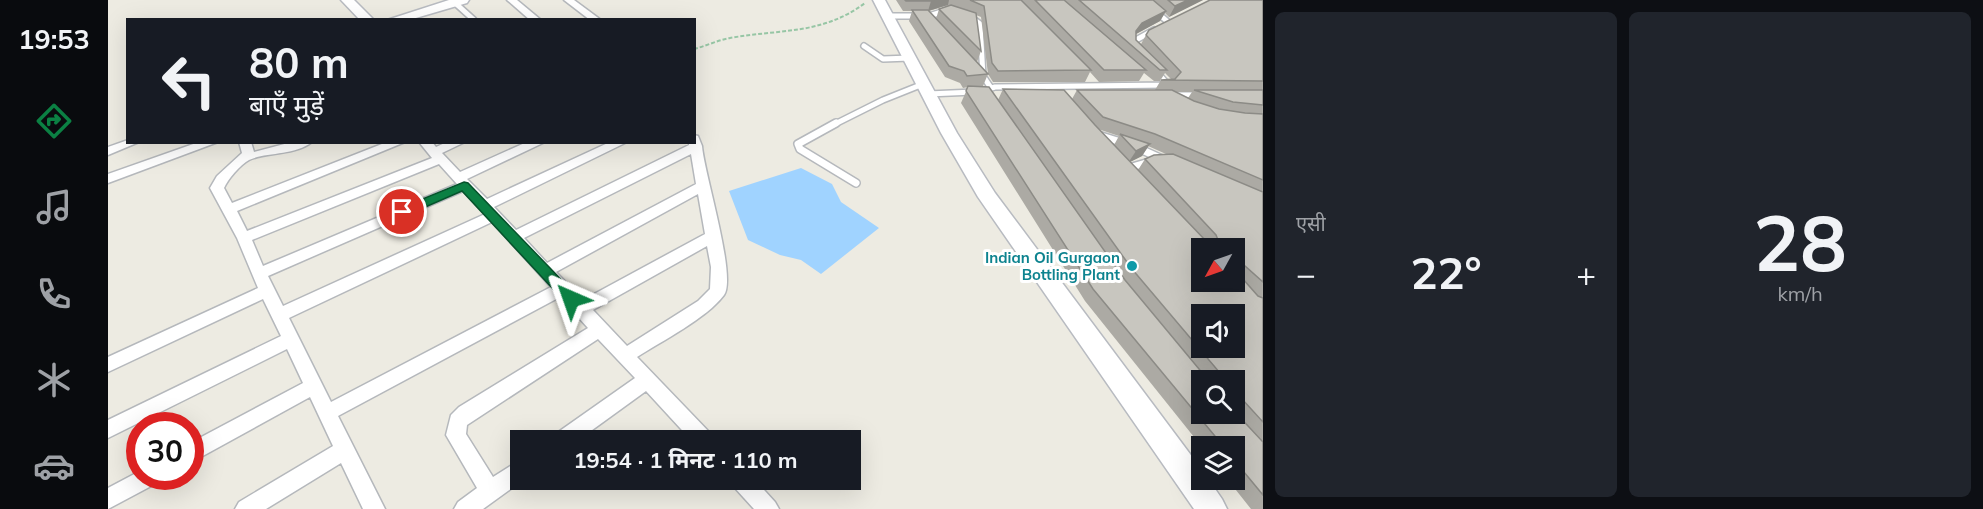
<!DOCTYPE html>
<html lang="hi">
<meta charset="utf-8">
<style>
body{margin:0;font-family:Mulish,"Noto Sans Devanagari",sans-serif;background:#20242c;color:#f1f3f6;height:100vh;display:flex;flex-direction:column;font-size:22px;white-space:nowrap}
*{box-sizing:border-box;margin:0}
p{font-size:20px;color:#9ea1a6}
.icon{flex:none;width:33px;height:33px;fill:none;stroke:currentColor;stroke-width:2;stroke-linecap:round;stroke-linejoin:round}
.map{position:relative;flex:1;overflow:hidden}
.sheet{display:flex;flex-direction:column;gap:12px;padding:12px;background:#0d0f14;width:720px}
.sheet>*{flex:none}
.hud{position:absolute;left:18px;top:18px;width:570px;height:126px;border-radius:0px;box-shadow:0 6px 24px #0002;background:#171b24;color:#f1f3f6;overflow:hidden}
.needle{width:39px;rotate:230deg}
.fabs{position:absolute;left:1083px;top:238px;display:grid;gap:12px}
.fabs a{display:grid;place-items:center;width:54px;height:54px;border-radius:0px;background:#171b24;box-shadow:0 6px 24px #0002;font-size:30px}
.speed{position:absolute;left:18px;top:412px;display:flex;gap:12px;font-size:30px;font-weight:700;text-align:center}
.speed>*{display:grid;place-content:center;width:78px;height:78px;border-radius:50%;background:#171b24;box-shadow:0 6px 24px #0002;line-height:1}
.speed .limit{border:9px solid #d22;background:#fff;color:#111}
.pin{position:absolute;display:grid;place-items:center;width:51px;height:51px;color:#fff;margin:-26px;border:3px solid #fff;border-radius:50%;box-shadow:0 2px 6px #0007}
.me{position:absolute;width:66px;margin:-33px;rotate:317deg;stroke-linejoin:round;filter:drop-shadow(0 0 4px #0008)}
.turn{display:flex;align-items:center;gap:21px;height:126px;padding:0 24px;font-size:27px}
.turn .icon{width:78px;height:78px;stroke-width:2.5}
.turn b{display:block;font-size:42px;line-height:51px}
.big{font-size:45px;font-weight:700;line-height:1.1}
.sheet .tile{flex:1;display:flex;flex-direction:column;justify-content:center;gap:9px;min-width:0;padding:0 21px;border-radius:9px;background:#20242c}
.sheet .dial{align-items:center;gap:0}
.dial b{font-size:78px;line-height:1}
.heat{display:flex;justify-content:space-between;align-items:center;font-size:33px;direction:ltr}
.sheet .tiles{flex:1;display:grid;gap:12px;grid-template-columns:repeat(2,1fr)}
.trip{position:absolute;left:402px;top:430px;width:351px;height:60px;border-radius:0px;background:#171b24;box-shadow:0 6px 24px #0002;font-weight:700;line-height:60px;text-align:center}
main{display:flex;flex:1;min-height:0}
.tab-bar{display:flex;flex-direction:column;width:108px;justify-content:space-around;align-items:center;background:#090b0e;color:#9ea1a6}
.tab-bar .icon{width:42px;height:42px}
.tab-bar .active{color:#0b8043}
.tab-bar b{font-size:27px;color:#f1f3f6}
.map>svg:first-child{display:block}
.water{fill:#a0d3ff}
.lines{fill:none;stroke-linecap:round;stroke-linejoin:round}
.lane-far1-casing{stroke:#b5b8bc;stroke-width:8}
.lane-casing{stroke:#b5b8bc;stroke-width:10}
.street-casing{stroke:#b5b8bc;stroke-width:3}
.secondary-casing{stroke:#b8bbc1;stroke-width:3}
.path{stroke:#97c6a5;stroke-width:2;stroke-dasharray:4 2;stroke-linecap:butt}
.lane-far1{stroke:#fff;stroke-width:5}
.lane{stroke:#fff;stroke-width:7}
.street{fill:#fff;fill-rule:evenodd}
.secondary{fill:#fff;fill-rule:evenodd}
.wall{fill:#acaaa4;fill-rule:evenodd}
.shaded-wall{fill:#8c8b86}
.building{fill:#c8c6bf;stroke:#8c8b86;stroke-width:1.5;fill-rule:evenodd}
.route{fill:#0b8043;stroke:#07532c;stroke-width:1.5}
.culture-dot{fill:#0f9aa8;stroke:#fff;stroke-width:2}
.labels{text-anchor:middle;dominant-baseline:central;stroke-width:6;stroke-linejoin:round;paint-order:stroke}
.culture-label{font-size:15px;font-weight:bold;fill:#0d838f;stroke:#fff;text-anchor:end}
</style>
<main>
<nav class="tab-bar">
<b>19:53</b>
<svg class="icon active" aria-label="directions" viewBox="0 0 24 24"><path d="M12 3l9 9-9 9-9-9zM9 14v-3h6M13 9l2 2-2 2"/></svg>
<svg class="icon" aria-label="music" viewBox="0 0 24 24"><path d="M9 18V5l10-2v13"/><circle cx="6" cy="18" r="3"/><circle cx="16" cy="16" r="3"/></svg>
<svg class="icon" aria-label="phone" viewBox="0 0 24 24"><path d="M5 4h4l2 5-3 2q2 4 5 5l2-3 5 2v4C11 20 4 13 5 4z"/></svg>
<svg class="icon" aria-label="climate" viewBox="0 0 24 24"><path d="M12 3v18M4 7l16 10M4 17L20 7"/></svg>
<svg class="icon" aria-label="car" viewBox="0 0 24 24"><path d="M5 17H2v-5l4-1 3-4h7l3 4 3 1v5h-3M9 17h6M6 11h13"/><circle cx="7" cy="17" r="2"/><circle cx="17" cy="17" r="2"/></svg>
</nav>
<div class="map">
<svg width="1155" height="509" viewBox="0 0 1155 509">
<rect width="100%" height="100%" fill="#edebe2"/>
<!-- water -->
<path class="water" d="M 693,168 L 724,184 L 733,202 L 771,228 L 713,274 L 693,260 L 672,255 L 640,240 L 621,191 Z"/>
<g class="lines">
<!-- lane-far1 casing -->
<g class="lane-far1-casing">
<g id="lane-far1">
<path d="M 1035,0 L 1061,23"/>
<path d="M 346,2 L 366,20"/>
<path d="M 860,15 L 872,24 L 875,76 L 883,88"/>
<path d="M 780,16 L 812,16"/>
<path d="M 825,22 L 821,16 L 840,10"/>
<path d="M 756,46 L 775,59 L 802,58"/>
<path d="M 1027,49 L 1028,40 L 1046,30"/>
<path d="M 874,91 L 887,87 L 1060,85 L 1048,71"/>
<path d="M 820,94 L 866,92"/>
<path d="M 1064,95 L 1091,95"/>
<path d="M 725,125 L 775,100 L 815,84"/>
</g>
</g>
<!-- lane casing -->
<g class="lane-casing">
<g id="lane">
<path d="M 728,123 L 690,144 L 692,149 L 748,183"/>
<path d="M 990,135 L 1016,143"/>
<path d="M 1030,148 L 1054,159"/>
<path d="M 1024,175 L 1024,167 L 1045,161"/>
</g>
</g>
<!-- street casing -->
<g class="street-casing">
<g id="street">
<path d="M 399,0 L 409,0 L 433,20 L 422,20 Z"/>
<path d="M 456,0 L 466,0 L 493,20 L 482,20 Z"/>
<path d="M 586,135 L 590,136 L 594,146 C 596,173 629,277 616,295 C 599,318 554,341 529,357 L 604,435 L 607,441 L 584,441 L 538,391 L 469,441 L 443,441 L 446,435 L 527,378 L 490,339 L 359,425 L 358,434 L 385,477 L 412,460 L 412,480 L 415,480 L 375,509 L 346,509 L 350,502 L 369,488 L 338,435 L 343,415 L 351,407 L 480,328 L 452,297 L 230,416 L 277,509 L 255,509 L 233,463 L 158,509 L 127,509 L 131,502 L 225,446 L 202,397 L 82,463 L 82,443 L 195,383 L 179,349 L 0,438 L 0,420 L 173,336 L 155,299 L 0,372 L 0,357 L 150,288 L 129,238 L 102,188 L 109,176 L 134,153 L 131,142 L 143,142 L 146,152 L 184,142 L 204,142 C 186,156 157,152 141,160 C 132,165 120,179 116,188 L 124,203 L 279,142 L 297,142 L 129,211 L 139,231 L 324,158 L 311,142 L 324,142 L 328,147 L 339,142 L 357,142 L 334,153 L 352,172 L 419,142 L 437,142 L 359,179 L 379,199 L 502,142 L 519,142 L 386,207 L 408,230 L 581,145 L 581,142 L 586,142 ZM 583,154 L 588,184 L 439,263 L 416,238 ZM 331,164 L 349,184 L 155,266 L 144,240 ZM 355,191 L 377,214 L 175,306 L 160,276 ZM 590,194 L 597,234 L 475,300 L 448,272 ZM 384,222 L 443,287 L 223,402 L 181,318 ZM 599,246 L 603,267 L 602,289 L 590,301 L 519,346 L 485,310 Z"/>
<path d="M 20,140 L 20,142 L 31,142 L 0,155 L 0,147 Z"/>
<path d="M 91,142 L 110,142 L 0,183 L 0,174 Z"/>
<path d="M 32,471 L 32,477 L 50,477 L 47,484 L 0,509 L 0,488 Z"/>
<path d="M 623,480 L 647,480 L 667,502 L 671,509 L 646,509 L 626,487 Z"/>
</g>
</g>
<!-- secondary casing -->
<g class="secondary-casing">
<g id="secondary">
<path d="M 233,0 L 246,0 L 266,20 L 252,20 Z"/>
<path d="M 341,0 L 361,0 L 359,3 L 301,20 L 279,20 Z"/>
<path d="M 765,0 L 777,0 L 849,133 L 887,193 L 1094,470 L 1094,480 L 1101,480 L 1114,499 L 1119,509 L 1086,509 L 870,197 L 833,133 Z"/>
</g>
</g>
<!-- path -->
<path class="path" d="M 586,49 C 598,46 610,40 622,38 C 672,29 714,35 757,3"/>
<!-- lane-far1 -->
<use href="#lane-far1" class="lane-far1"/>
<!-- lane -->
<use href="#lane" class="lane"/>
<!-- street -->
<use href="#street" class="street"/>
<!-- secondary -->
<use href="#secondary" class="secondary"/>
</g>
<!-- wall -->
<path class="wall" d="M 788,0 L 1095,0 L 1061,17 L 1057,13 L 1052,21 L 1028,34 L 1028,40 L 1033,44 L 1038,35 L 1155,0 L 1155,509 L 1143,509 L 1120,480 L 1126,480 L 1126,447 L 1094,447 L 977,301 L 853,103 L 860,87 L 855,88 L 852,83 L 837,77 L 801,21 L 804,11 L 795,11 ZM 840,5 L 831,9 L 828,19 L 821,11 ZM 868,15 L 873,17 L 880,74 L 885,82 L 977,82 L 982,72 L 991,82 L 1031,81 L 1036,73 L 1046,81 L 1052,81 L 1057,73 L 1063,79 L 1053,80 L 1047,90 L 969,90 L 964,99 L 895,89 L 890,100 L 868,86 L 875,86 L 880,74 L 869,62 L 873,51 ZM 1068,92 L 1084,92 L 1080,98 ZM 990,129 L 1011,136 L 1006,145 ZM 1040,146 L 1058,154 L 1037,159 L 1030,170 L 1022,162 L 1034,156 ZM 1094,381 L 1126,381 L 1126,414 Z"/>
<!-- shaded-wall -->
<g class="shaded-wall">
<path d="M 826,0 L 841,0 L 840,5 L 820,11 L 823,1 Z"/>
<path d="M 1080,0 L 1095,0 L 1061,17 L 1067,6 Z"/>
<path d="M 1058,11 L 1052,21 L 1028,34 L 1028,31 L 1034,23 Z"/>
<path d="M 1042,144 L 1034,156 L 1020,163 L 1028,151 Z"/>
</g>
<!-- building -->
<g class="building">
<path d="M 797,0 L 826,0 L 823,1 L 798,1 Z"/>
<path d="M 862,0 L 913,0 L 983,70 L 890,71 L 884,63 L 876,6 Z"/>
<path d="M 927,0 L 956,0 L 1038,70 L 996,70 Z"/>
<path d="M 971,0 L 1045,0 L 1058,11 L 1034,23 L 1028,31 L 1028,40 L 1059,70 L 1052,70 Z"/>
<path d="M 1060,0 L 1080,0 L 1067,6 Z"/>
<path d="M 1102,0 L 1155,0 L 1155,81 L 1053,80 L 1067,79 L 1073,72 L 1038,35 L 1041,30 Z"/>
<path d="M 843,5 L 868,13 L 873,51 L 831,9 Z"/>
<path d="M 804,10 L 820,10 L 880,74 L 859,76 L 856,71 L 841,66 Z"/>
<path d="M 860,86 L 881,87 L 1017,280 L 1101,381 L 1094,381 L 1094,414 L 1126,414 L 1126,411 L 1155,442 L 1155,495 L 1126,460 L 1126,447 L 1116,447 L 985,289 L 858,91 Z"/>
<path d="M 895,89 L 956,90 L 987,125 L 1100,243 L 1106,244 L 1110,240 L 1108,235 L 1037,159 L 1046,155 L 1065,154 L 1155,192 L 1155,282 L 1137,266 L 1130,265 L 1127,270 L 1150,296 L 1155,298 L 1155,422 L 1133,398 L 1127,396 L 1126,396 L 1126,381 L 1111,381 L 1113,380 L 1112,373 L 1024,269 ZM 1094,249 L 1126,249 L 1126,282 L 1094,282 ZM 1094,315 L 1126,315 L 1126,348 L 1094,348 Z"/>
<path d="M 969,90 L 1064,90 L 1086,101 L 1111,109 L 1137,113 L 1155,114 L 1155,180 L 1047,134 L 995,117 Z"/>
<path d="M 1086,90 L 1155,90 L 1155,105 L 1125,102 Z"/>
<path d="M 1012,134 L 1042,144 L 1028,151 Z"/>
</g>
<!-- route -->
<path class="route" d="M 356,182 L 360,183 L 468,295 L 471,299 L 468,303 L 458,303 L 354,191 L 299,215 L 294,216 L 288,212 L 290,209 Z"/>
<!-- markers -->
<circle class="culture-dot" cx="1024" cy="266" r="6"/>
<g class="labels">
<!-- culture labels -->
<g class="culture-label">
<text x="1012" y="257">Indian Oil Gurgaon<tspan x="1012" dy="17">Bottling Plant</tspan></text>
</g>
</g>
</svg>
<div class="fabs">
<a><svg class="needle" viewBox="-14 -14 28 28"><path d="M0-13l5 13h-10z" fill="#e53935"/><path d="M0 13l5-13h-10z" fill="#9ea1a6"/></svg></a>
<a><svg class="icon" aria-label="sound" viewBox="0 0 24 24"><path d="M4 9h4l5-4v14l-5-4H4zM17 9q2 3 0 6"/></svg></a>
<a><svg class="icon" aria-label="search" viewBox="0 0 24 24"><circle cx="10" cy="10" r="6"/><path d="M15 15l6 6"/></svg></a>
<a><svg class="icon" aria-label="layers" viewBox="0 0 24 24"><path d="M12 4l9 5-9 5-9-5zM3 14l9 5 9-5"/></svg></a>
</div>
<div class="speed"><div class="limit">30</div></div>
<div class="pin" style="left:294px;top:212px;background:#d93025"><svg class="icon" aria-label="arrive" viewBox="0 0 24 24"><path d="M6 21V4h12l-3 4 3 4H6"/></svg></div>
<svg class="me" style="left:463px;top:299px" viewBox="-20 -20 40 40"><path d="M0-17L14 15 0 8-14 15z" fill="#0b8043" stroke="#fff" stroke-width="4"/></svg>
<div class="trip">19:54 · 1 मिनट · 110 m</div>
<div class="hud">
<div class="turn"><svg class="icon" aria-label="left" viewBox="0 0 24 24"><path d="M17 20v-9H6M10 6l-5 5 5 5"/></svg><div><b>80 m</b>बाएँ मुड़ें</div></div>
</div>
</div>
<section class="sheet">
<div class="tiles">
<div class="tile"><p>एसी</p>
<div class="heat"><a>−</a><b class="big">22°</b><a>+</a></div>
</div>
<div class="tile dial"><b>28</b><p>km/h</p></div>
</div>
</section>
</main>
